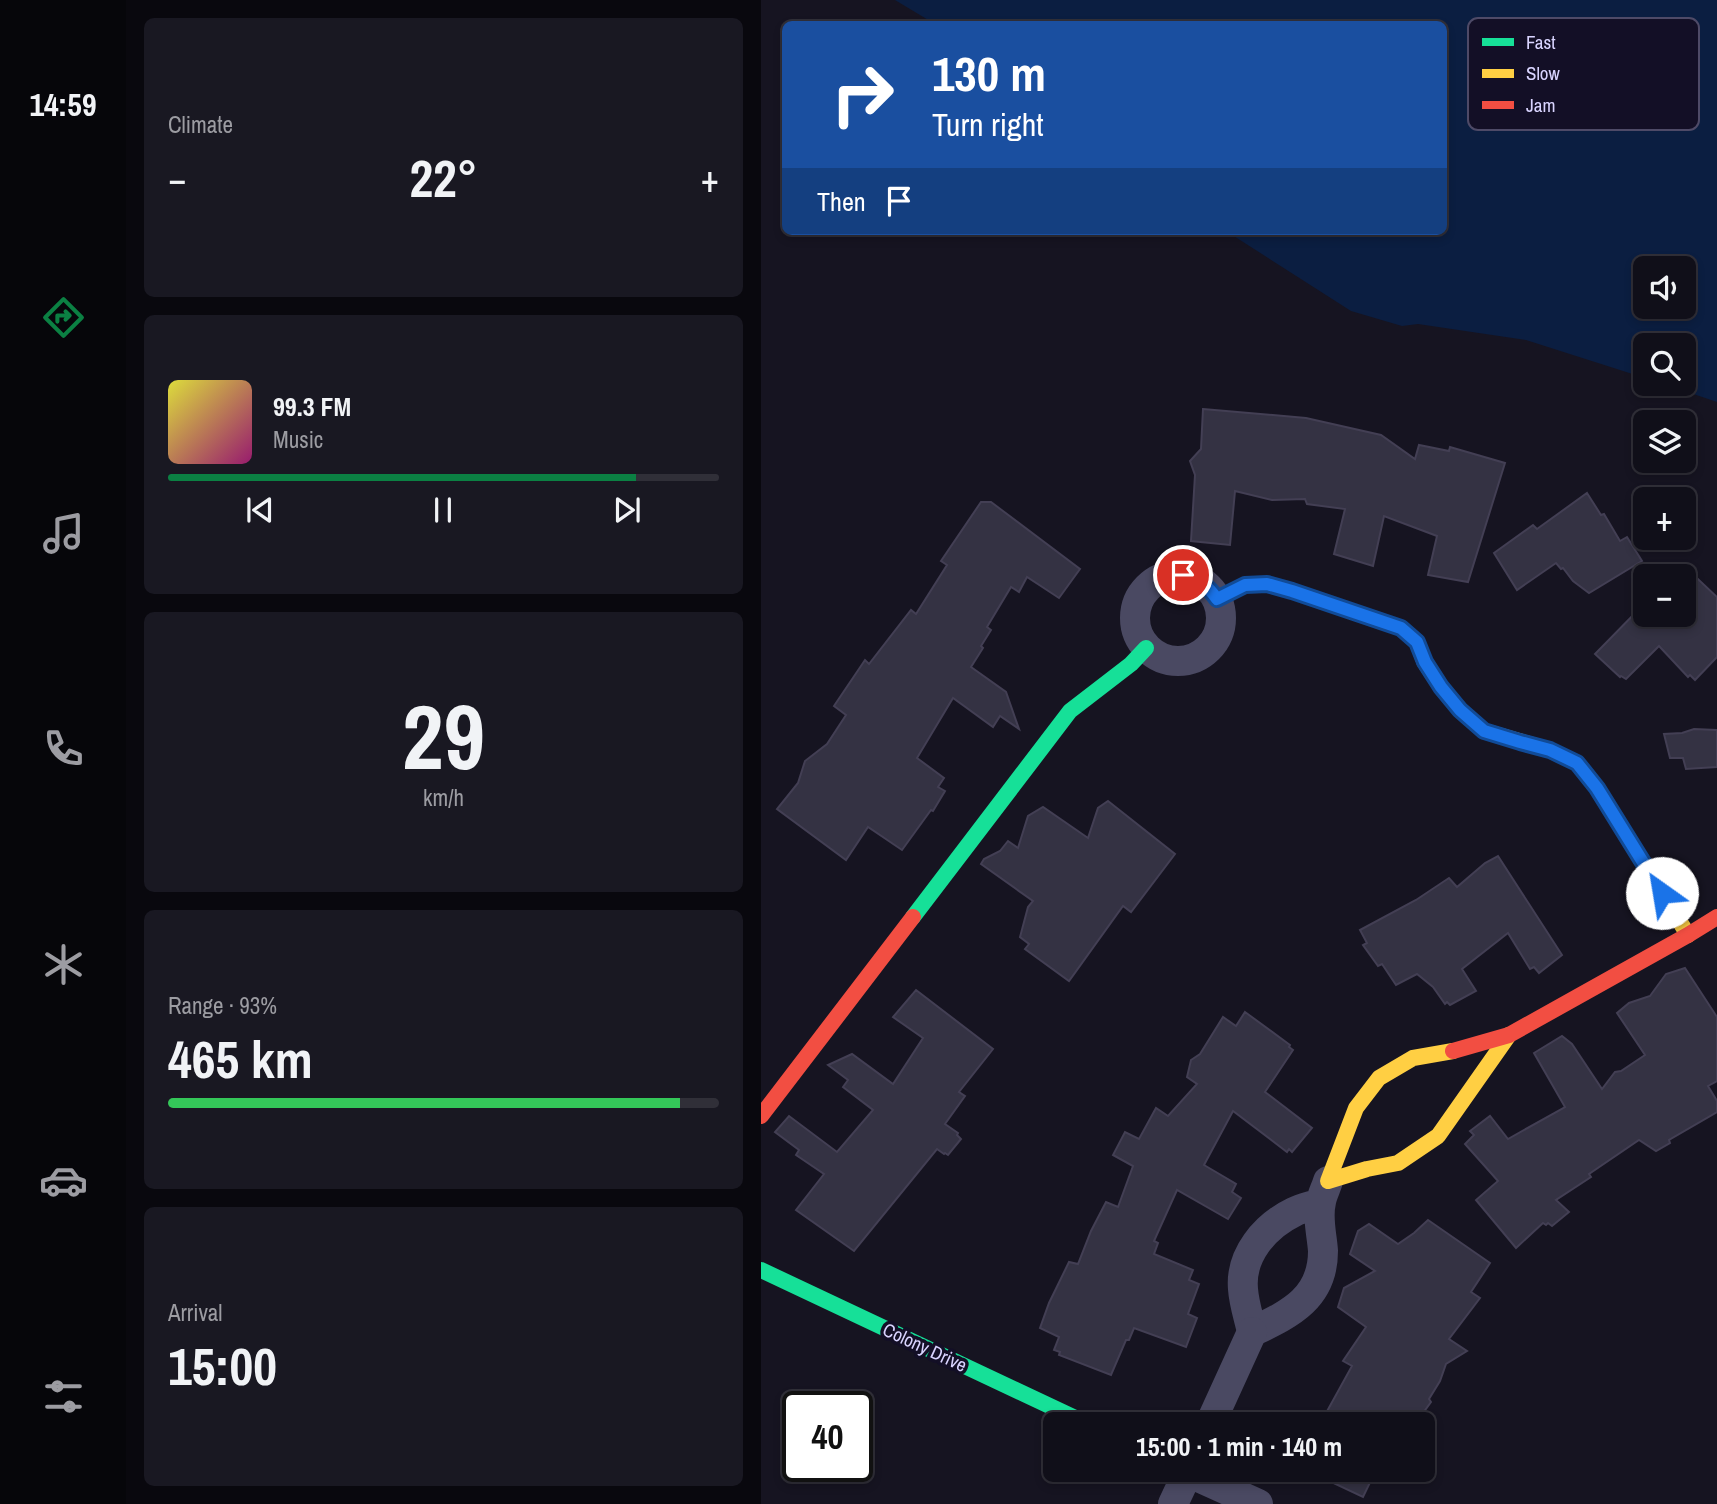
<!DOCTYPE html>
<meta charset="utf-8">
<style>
body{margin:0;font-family:"Archivo Narrow",sans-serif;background:#191822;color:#f1f3f6;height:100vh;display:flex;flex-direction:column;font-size:26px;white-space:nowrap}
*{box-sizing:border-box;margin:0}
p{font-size:23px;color:#9c9ca2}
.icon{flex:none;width:38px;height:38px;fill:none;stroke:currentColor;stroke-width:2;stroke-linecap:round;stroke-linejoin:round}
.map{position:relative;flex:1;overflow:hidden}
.side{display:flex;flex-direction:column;gap:18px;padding:18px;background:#09080e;width:635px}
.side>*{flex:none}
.top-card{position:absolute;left:21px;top:21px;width:665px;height:214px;border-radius:10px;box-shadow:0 4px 10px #0003,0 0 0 2px #302f38;background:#1a4fa0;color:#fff;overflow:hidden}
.tools{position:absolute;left:872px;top:256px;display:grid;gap:14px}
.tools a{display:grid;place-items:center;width:63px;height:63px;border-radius:10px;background:#100f19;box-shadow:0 4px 10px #0003,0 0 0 2px #302f38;font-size:35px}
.speed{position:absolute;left:21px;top:1391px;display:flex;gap:14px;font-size:35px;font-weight:700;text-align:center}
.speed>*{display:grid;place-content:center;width:91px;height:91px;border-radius:50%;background:#100f19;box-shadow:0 4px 10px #0003,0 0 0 2px #302f38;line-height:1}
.speed .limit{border:4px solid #111;border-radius:10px;background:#fff;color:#111}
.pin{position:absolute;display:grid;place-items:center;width:60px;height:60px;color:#fff;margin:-30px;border:4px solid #fff;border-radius:50%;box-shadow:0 2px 7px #0007}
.me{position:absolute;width:77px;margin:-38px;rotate:328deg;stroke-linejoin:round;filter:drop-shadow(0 0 5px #0008)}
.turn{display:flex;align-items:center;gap:24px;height:147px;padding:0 35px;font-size:32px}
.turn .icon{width:91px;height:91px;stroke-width:2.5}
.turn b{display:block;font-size:49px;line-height:60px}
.then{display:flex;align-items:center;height:66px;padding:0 35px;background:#0003;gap:14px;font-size:26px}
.big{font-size:52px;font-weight:700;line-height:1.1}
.side .widget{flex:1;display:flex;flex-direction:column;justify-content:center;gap:10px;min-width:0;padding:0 24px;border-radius:10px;background:#191822}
.side .dial{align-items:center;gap:0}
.dial b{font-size:91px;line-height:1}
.song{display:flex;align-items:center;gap:21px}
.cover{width:84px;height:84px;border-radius:10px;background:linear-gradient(135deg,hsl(60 70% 55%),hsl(320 70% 35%))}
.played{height:7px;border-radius:4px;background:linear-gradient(90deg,#0b8043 85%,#302f38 85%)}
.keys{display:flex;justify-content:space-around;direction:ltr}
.heat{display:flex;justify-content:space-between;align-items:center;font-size:38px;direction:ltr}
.charge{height:10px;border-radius:5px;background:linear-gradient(90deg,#34c759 93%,#302f38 0)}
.trip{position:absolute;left:282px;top:1412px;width:392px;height:70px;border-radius:10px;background:#100f19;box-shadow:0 4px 10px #0003,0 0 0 2px #302f38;font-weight:700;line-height:70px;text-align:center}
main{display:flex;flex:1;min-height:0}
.tabs{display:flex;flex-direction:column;width:126px;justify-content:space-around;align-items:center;background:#06060a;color:#9c9ca2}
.tabs .icon{width:49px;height:49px}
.tabs .on{color:#0b8043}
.tabs b{font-size:32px;color:#f1f3f6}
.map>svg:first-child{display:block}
.water{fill:#0b1e41;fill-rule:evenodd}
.building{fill:#343243;stroke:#433f54;stroke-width:2}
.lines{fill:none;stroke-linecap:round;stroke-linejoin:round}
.street{stroke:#4a4962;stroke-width:30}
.fast{stroke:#16e098;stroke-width:16}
.slow{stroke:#ffcf43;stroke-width:16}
.jam{stroke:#f24e42;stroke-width:16}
.route-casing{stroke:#114b97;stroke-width:18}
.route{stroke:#1a73e8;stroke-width:12}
.labels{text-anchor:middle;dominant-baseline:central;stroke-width:7;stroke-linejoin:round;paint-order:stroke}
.street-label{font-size:19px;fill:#d9d4ff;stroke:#130f26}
.key{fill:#130f26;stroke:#4e4a67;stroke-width:2}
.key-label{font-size:19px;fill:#d9d4ff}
</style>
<main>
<nav class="tabs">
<b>14:59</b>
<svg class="icon on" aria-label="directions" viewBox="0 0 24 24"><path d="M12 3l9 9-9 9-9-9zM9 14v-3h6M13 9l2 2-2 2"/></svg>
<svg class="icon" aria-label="music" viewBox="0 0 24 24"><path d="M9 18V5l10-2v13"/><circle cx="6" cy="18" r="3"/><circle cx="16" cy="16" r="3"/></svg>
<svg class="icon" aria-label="phone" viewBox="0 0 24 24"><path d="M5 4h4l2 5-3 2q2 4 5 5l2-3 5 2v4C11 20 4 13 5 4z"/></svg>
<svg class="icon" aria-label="climate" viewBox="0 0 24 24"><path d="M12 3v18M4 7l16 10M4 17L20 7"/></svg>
<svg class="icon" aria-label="car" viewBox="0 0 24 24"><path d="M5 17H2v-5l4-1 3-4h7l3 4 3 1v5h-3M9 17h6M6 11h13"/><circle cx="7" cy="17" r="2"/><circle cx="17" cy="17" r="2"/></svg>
<svg class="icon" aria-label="filters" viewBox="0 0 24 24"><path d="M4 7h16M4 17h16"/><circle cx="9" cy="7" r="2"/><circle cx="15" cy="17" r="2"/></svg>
</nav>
<section class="side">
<div class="widget"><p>Climate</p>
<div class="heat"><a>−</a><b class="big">22°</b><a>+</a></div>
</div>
<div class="widget">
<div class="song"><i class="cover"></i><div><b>99.3 FM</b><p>Music</p></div></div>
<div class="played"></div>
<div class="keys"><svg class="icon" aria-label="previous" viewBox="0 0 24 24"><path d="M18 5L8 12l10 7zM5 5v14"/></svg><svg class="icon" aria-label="pause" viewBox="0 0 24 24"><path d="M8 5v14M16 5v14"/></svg><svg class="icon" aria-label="next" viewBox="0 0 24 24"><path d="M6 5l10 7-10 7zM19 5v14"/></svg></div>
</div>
<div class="widget dial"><b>29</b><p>km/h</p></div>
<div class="widget"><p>Range · 93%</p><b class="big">465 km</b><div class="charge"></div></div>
<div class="widget"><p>Arrival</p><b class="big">15:00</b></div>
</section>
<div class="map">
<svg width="956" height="1504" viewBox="0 0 956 1504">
<rect width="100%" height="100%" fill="#161421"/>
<!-- water -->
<path class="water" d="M 134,0 L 956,0 L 956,402 L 900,383 L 922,383 L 922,345 L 884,345 L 884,378 L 765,340 L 657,324 L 641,326 L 590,311 L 465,231 L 682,231 L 682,24 L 174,24 ZM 884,268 L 922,268 L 922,306 L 884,306 Z"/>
<!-- building -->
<g class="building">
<path d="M 442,409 L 545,418 L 620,435 L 654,459 L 658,445 L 688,451 L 689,447 L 744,463 L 707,582 L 667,575 L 676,536 L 623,516 L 612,566 L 573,554 L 584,509 L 546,504 L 544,499 L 511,500 L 474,491 L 469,545 L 430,541 L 434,475 L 429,461 L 440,449 Z"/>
<path d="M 826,493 L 840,515 L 843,514 L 859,541 L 866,537 L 881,561 L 828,593 L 812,581 L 802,568 L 800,569 L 795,563 L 756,590 L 733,553 L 772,525 L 776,529 Z"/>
<path d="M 220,502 L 230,502 L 319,569 L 298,598 L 266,577 L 258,592 L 250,587 L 226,627 L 230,630 L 220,646 L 222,648 L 210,667 L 245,692 L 258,729 L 239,716 L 232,727 L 192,698 L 156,758 L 183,778 L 177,787 L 184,791 L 172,811 L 170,810 L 141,850 L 107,827 L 85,860 L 16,809 L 37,783 L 44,761 L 66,744 L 85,715 L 73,706 L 104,660 L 108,664 L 150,610 L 155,614 L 186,565 L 180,561 Z"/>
<path d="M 921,564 L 956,597 L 956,657 L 934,680 L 929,675 L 927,677 L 898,646 L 865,679 L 860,676 L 859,677 L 834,654 L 884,603 L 884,614 L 922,614 L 922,576 L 910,576 Z"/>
<path d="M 933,729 L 956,730 L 956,767 L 925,769 L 922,758 L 909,758 L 903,734 L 921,733 Z"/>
<path d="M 347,801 L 414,854 L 370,912 L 362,906 L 308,981 L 264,949 L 268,944 L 259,937 L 267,907 L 272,901 L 220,864 L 223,859 L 239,851 L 247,841 L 257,848 L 267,816 L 282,807 L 327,838 L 337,808 Z"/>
<path d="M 737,856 L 801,955 L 778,973 L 773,967 L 769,969 L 747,933 L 701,969 L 715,991 L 689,1005 L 686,1002 L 684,1004 L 672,987 L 656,974 L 635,985 L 621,964 L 617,966 L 602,945 L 606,943 L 599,930 L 655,900 L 688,878 L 696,887 L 724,863 Z"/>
<path d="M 924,968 L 956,1017 L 956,1081 L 947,1086 L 956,1101 L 956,1112 L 908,1140 L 909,1143 L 895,1151 L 878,1140 L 828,1174 L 830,1177 L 795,1200 L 808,1212 L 791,1226 L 787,1223 L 785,1225 L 782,1223 L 755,1248 L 715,1200 L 737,1181 L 704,1144 L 713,1135 L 709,1131 L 729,1116 L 747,1139 L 804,1107 L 773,1053 L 801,1036 L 811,1044 L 841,1089 L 854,1072 L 860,1071 L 884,1055 L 856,1013 L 868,1003 L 889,996 L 905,974 Z"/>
<path d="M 155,990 L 232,1049 L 198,1092 L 204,1096 L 184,1124 L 197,1133 L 196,1135 L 200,1139 L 187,1155 L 184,1153 L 183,1154 L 176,1149 L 93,1251 L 35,1210 L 63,1174 L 35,1155 L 38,1150 L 14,1132 L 28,1116 L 76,1152 L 112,1110 L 82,1087 L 87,1080 L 67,1065 L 91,1054 L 132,1084 L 162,1038 L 132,1017 Z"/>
<path d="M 484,1012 L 529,1045 L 528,1047 L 532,1050 L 504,1092 L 551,1128 L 531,1152 L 528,1149 L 526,1152 L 472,1111 L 443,1165 L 475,1184 L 471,1192 L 480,1198 L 467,1219 L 416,1190 L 393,1241 L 397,1243 L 393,1254 L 432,1270 L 428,1280 L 438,1284 L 427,1314 L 436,1318 L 425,1347 L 373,1328 L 368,1340 L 365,1340 L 350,1375 L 298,1355 L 299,1352 L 293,1350 L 298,1337 L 279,1328 L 288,1303 L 308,1262 L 317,1264 L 330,1231 L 345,1202 L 357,1207 L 372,1166 L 352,1155 L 364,1132 L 378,1139 L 395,1108 L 407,1116 L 436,1084 L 426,1077 L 430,1060 L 439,1054 L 462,1017 L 475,1026 Z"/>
<path d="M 667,1220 L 729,1263 L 710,1292 L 719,1298 L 688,1339 L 706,1351 L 685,1364 L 679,1381 L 668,1399 L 670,1402 L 654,1424 L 559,1424 L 591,1366 L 582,1361 L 605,1327 L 577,1307 L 583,1288 L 614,1271 L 589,1254 L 597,1231 L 608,1224 L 637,1244 L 653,1233 Z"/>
<path d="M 545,1470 L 615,1470 L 602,1497 Z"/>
</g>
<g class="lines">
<!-- street -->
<g class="street">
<circle cx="417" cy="618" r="43"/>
<path d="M 559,1203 C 551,1206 541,1208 533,1212 C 504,1226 479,1255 482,1289 C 483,1304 488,1318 491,1332 C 528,1314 562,1299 562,1251 C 561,1235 556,1218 560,1202 C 561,1195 565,1188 567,1181"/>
<path d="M 449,1424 L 491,1332"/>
<path d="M 422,1470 L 497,1504"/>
<path d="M 412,1504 L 428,1470"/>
</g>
<!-- fast -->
<g class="fast">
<path d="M 152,917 L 309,711 L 370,664 L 385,648"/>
<path d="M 0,1270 L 327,1424"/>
</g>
<!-- slow -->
<g class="slow">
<path d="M 663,661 L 680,687 L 699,710 L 723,731 L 789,750 L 816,763 L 836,788 L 927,935"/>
<path d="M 692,1051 L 652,1058 L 618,1078 L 595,1108 L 567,1181 L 606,1169 L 637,1163 L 677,1136 L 748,1035"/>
</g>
<!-- jam -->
<g class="jam">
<path d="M 456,599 L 484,585 L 506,584 L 531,591 L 640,628 L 656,642 L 663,661"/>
<path d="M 692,1051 L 748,1035 L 927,935 L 956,917"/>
<path d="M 0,1116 L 152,917"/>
</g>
</g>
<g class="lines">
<!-- route casing -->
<g class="route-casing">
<path id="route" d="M 422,575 C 438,579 447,586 456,599 L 484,585 L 506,584 L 531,591 L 640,628 L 656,642 L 664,662 L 680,687 L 699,710 L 723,731 L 759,742 L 789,750 L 816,763 L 836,788 L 901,893"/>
</g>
<!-- route -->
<use href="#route" class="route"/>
</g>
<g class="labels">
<!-- street labels -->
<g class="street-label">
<text transform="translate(164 1347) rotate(25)">Colony Drive</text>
</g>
</g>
<!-- legend -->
<rect x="707" y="18" width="231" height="112" rx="10" class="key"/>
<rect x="721" y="38" width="32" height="8" fill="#16e098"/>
<rect x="721" y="69" width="32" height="9" fill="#ffcf43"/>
<rect x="721" y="101" width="32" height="8" fill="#f24e42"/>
<g class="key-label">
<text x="765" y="49">Fast</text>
<text x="765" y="80">Slow</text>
<text x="765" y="112">Jam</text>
</g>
</svg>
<div class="tools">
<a><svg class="icon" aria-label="sound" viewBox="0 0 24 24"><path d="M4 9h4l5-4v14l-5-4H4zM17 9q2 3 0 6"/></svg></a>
<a><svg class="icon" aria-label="search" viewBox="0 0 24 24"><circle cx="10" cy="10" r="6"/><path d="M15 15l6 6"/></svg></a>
<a><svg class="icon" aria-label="layers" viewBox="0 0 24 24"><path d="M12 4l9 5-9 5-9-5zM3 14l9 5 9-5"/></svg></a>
<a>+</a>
<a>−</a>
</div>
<div class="speed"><div class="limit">40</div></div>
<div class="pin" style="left:422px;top:575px;background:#d93025"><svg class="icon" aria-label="arrive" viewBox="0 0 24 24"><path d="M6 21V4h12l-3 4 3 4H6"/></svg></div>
<svg class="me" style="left:901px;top:893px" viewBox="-20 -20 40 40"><circle r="19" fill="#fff"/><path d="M0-13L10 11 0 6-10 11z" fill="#1a73e8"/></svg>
<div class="trip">15:00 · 1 min · 140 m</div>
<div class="top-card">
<div class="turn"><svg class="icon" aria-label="right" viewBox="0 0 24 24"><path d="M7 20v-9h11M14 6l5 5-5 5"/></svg><div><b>130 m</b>Turn right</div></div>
<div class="then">Then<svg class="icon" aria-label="arrive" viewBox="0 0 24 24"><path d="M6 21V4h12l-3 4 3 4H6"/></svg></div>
</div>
</div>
</main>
